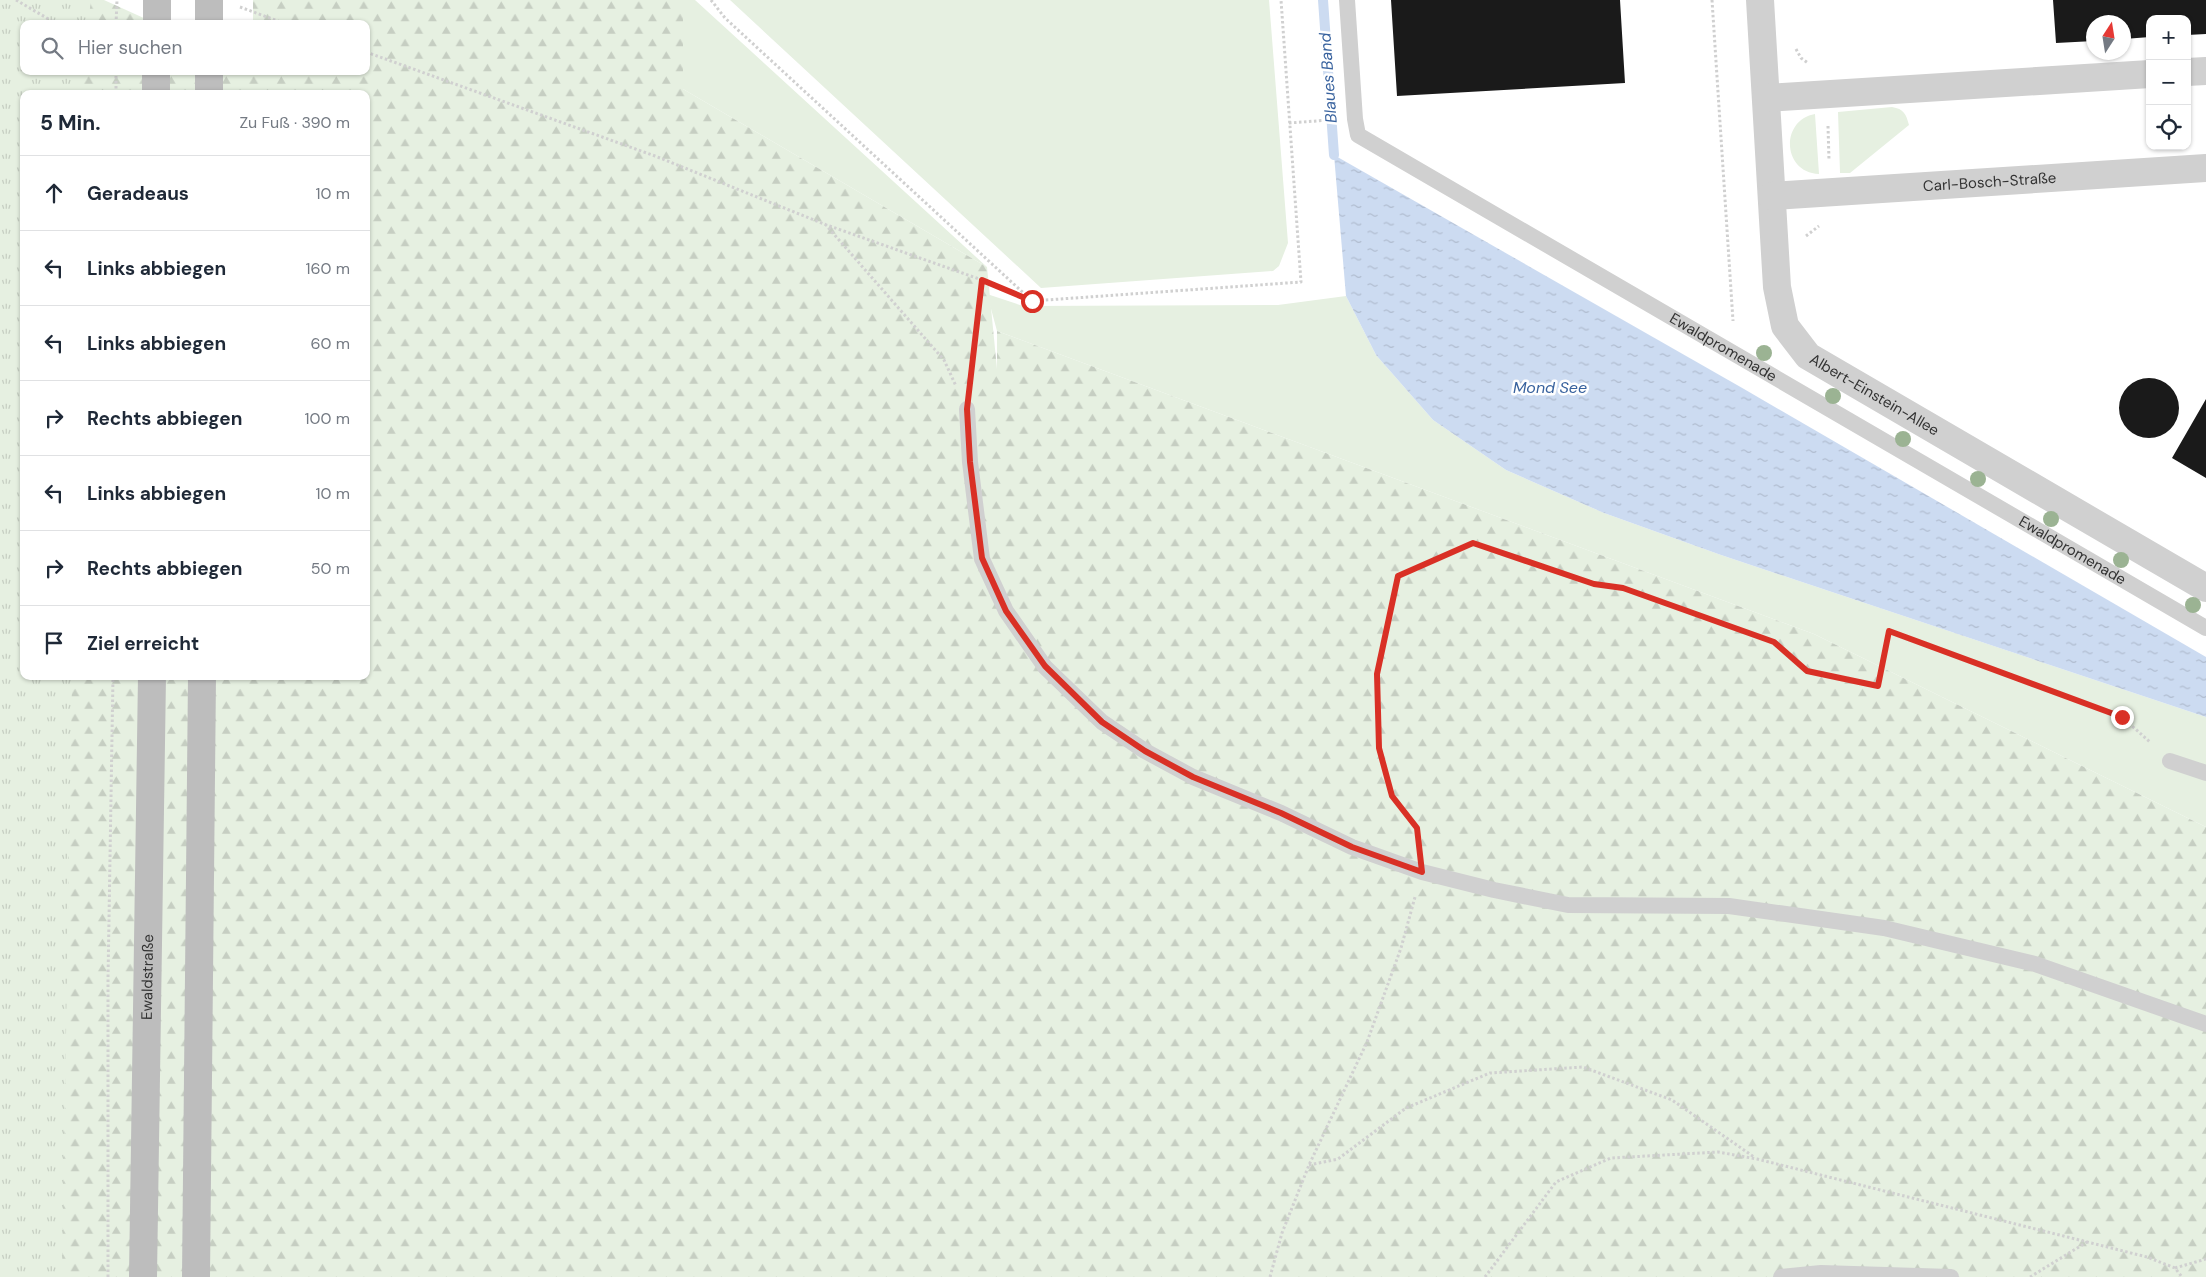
<!DOCTYPE html>
<html lang="de">
<meta charset="utf-8">
<style>
:root{--surface:#fff;--page:#f6f6f7;--text:#1f2937;--muted:#747a83;--line:#e0e1e3}
body{margin:0;font-family:"DM Sans",sans-serif;background:var(--page);color:var(--text)}
.controls{position:absolute;right:15px;top:15px;display:grid;overflow:hidden;border-radius:10px;box-shadow:0 1px 4px #0004}
.controls button{width:45px;height:45px;display:grid;place-items:center;padding:0;border:0;border-bottom:1px solid var(--line);background:var(--surface);color:var(--text);font:25px sans-serif}
.compass{position:absolute;left:2086px;top:15px;width:45px;height:45px;border-radius:50%;background:var(--surface);box-shadow:0 1px 4px #0004;rotate:12deg}
.stop{position:absolute;width:15px;height:15px;margin:-11px;border:4px solid #d93025;border-radius:50%;background:#fff}
.stop.end{background:#d93025;border-color:#fff;box-shadow:0 1px 5px #0008}
.list{margin:0;padding:0;list-style:none}
h2{display:flex;justify-content:space-between;align-items:center;height:65px;margin:0;padding:0 20px;font-size:21px}
h2 small{font-size:16px;font-weight:400;color:var(--muted)}
.list li{display:grid;grid-template-columns:32px 1fr auto;gap:15px;align-items:center;box-sizing:border-box;height:75px;padding:0 20px;border-top:1px solid var(--line)}
.list b{display:block;font-size:19px;white-space:nowrap}
.list em{font-size:16px;font-style:normal;color:var(--muted)}
.icon{flex:none;width:28px;height:28px;fill:none;stroke:currentColor;stroke-width:2;stroke-linecap:round;stroke-linejoin:round}
.map{position:relative;flex:none;width:2206px;height:1277px;overflow:hidden}
.search{position:absolute;background:var(--surface);box-shadow:0 1px 4px #0004;left:20px;top:20px;width:350px;height:55px;display:flex;align-items:center;gap:12px;box-sizing:border-box;padding:0 18px;border-radius:10px;color:var(--muted);font-size:19px}
.panel{position:absolute;background:var(--surface);box-shadow:0 1px 4px #0004;left:20px;top:90px;width:350px;height:590px;border-radius:10px}
.map>svg:first-child{display:block}
.grass{fill:#e6f0e1}
.forest{fill:url(#forest-firs);fill-rule:evenodd}
.park{fill:url(#park-tufts)}
.water{fill:url(#water-ripples)}
.lines{fill:none;stroke-linecap:round;stroke-linejoin:round}
.stream{stroke:#ccdbf1;stroke-width:10}
.building{fill:#1a1a1a}
.path{stroke:#d0d0d0;stroke-width:3;stroke-dasharray:2.5 2.5;stroke-linecap:butt}
.lane{stroke:#d0d0d0;stroke-width:16}
.street{stroke:#d0d0d0;stroke-width:28}
.secondary{stroke:#bdbdbd;stroke-width:28}
.tree{fill:#9bb393}
.route{stroke:#d93025;stroke-width:6}
.labels{text-anchor:middle;dominant-baseline:central;stroke-width:5;stroke-linejoin:round;paint-order:stroke}
.street-label{font-size:15px;fill:#333;stroke:#fff}
.water-label{font-size:16px;font-style:italic;fill:#38629e;stroke:#fff}
</style>
<div class="map">
<svg width="2206" height="1277" viewBox="0 0 2206 1277">
<defs>
<pattern id="forest-firs" width="22" height="20" patternUnits="userSpaceOnUse" patternTransform="scale(1.25)"><rect width="22" height="20" fill="#e6f0e1"/><path d="M5 1l3.5 6h-7zM16 11l3.5 6h-7z" fill="#c6cec2"/></pattern>
<pattern id="park-tufts" width="24" height="20" patternUnits="userSpaceOnUse" patternTransform="scale(1.25)"><rect width="24" height="20" fill="#e6f0e1"/><path d="M3 7l-1-3M5 7V3M7 7l1-3M15 17l-1-3M17 17v-4M19 17l1-3" fill="none" stroke="#c6cec2"/></pattern>
<pattern id="water-ripples" width="26" height="14" patternUnits="userSpaceOnUse" patternTransform="scale(1.25)"><rect width="26" height="14" fill="#ccdbf1"/><path d="M2 4q2-2 4 0t4 0M15 11q2-2 4 0t4 0" fill="none" stroke="#b0bccf"/></pattern>
</defs>
<rect width="100%" height="100%" fill="#fff"/>
<path class="grass" d="M683,0H695L987,267L683,89Z
M730,0H1269L1288,243L1279,266L1273,271L1041,288Z
M1892,107C1904,109 1906,114 1909,125L1850,173H1840L1838,112Z
M1815,114L1819,174C1782,173 1780,120 1815,114Z
M987,294L1023,306L1278,305L1346,296L1376,355L1433,420L1506,470L1604,513L1721,555L2206,717V827L1814,634L997,331Z"/>
<path class="forest" d="M0,0H104L157,24H24V71H366V24H253V0H683V89L987,267L997,369V331L1814,634L2206,827V1277H0ZM24,94H366V676H24Z"/>
<path class="park" d="M0,0H91L88,24H24V71H83V94H24V676H72L62,1277H0Z"/>
<path class="water" d="M1334,155L1744,389L2206,657V717L1721,555L1604,513L1506,470L1433,420L1376,355L1346,296Z"/>
<g class="lines">
<path class="stream" d="M1323,0L1334,155"/>
</g>
<path class="building" d="M1391,0H1620L1625,83L1397,96Z
M2053,0H2206V34L2187,35V19H2150V37L2124,39V22H2094V41L2056,43Z
M2119 408a30 30 0 1 1 60 0a30 30 0 1 1-60 0Z
M2206,399V478L2172,458Z"/>
<g class="lines">
<path class="path" d="M16,0L57,24
M711,0L725,18L1030,299
M1712,0L1733,321
M240,7L286,24
M116,24L117,0
M1796,49L1801,58L1808,63
M366,52L655,156L824,224L982,280L1032,301L1301,282L1281,0
M116,71V94
M1289,123L1329,120
M1828,126L1829,160
M825,224L944,360L956,386
M1806,236L1819,226
M970,384L982,280
M1419,844L1417,828L1392,796L1379,748L1377,674L1398,576L1473,543L1595,584L1623,588L1774,642L1807,671L1878,686L1889,631L2122,717L2151,743
M1309,1165L1338,1159L1406,1108L1490,1073L1583,1067L1672,1100L1754,1157
M2175,1268L2206,1259
M108,1277V979L113,676
M1270,1277L1282,1233L1309,1165L1367,1042L1401,948L1415,897
M1485,1277L1556,1182L1611,1158L1718,1152L1757,1159L2147,1257L2175,1268L2182,1277
M2030,1277L2087,1242"/>
<g class="lane">
<path id="s1" d="M1347,0L1355,119L1358,135L2206,628"/>
<path d="M967,409L970,462L982,559L1006,611L1045,667L1102,722L1145,751L1193,777L1281,813L1352,847L1422,872L1494,890L1568,905L1729,906L1884,928L2035,964L2206,1024"/>
<path d="M2170,761L2206,773"/>
<path d="M1781,1277L1821,1273L1951,1277"/>
</g>
<g class="street">
<path id="s2" d="M1760,0L1777,287L1785,326L1808,356L2206,588"/>
<path d="M2187,72L2206,71"/>
<path d="M1766,98L2150,74"/>
<path id="s3" d="M1772,196L2206,168"/>
</g>
<g class="secondary">
<path d="M157,24V0"/>
<path d="M209,24V0"/>
<path d="M156,94V71"/>
<path d="M209,94V71"/>
<path id="s4" d="M143,1277L152,676"/>
<path d="M196,1277L202,676"/>
</g>
</g>
<g class="tree">
<circle cx="1764" cy="353" r="8"/>
<circle cx="1833" cy="396" r="8"/>
<circle cx="1903" cy="439" r="8"/>
<circle cx="1978" cy="479" r="8"/>
<circle cx="2051" cy="519" r="8"/>
<circle cx="2121" cy="560" r="8"/>
<circle cx="2193" cy="605" r="8"/>
</g>
<g class="lines">
<path class="route" d="M1032,301L982,280L967,409L970,462L982,558L1006,611L1045,666L1102,722L1145,751L1193,777L1281,813L1352,847L1422,872L1417,828L1392,796L1379,748L1377,674L1398,576L1473,543L1594,584L1623,588L1774,642L1807,671L1878,686L1889,631L2122,717"/>
</g>
<g class="labels">
<g class="street-label">
<text stroke="none"><textPath href="#s3" startOffset="218">Carl-Bosch-Straße</textPath></text>
<text stroke="none"><textPath href="#s1" startOffset="558">Ewaldpromenade</textPath></text>
<text stroke="none"><textPath href="#s2" startOffset="442">Albert-Einstein-Allee</textPath></text>
<text stroke="none"><textPath href="#s1" startOffset="962">Ewaldpromenade</textPath></text>
<text stroke="none"><textPath href="#s4" startOffset="300">Ewaldstraße</textPath></text>
</g>
<g class="water-label">
<text transform="translate(1328 78) rotate(-94)">Blaues Band</text>
<text x="1550" y="387">Mond See</text>
</g>
</g>
</svg>
<div class="controls">
<button>+</button>
<button>−</button>
<button><svg class="icon" aria-label="locate" viewBox="0 0 24 24"><circle cx="12" cy="12" r="6"/><path d="M12 2v4M12 18v4M2 12h4M18 12h4"/></svg></button>
</div>
<svg class="compass" viewBox="-18 -18 36 36"><path d="M0-13l5 13h-10z" fill="#e53935"/><path d="M0 13l5-13h-10z" fill="#747a83"/></svg>
<div class="stop" style="left:1032px;top:301px"></div>
<div class="stop end" style="left:2122px;top:717px"></div>
<div class="search"><svg class="icon" aria-label="search" viewBox="0 0 24 24"><circle cx="10" cy="10" r="6"/><path d="M15 15l6 6"/></svg>Hier suchen</div>
<section class="panel">
<h2>5 Min.<small>Zu Fuß · 390 m</small></h2>
<ul class="list">
<li><svg class="icon" aria-label="ahead" viewBox="0 0 24 24"><path d="M12 20V5M6 11l6-6 6 6"/></svg><div><b>Geradeaus</b></div><em>10 m</em></li>
<li><svg class="icon" aria-label="left" viewBox="0 0 24 24"><path d="M17 20v-9H6M10 6l-5 5 5 5"/></svg><div><b>Links abbiegen</b></div><em>160 m</em></li>
<li><svg class="icon" aria-label="left" viewBox="0 0 24 24"><path d="M17 20v-9H6M10 6l-5 5 5 5"/></svg><div><b>Links abbiegen</b></div><em>60 m</em></li>
<li><svg class="icon" aria-label="right" viewBox="0 0 24 24"><path d="M7 20v-9h11M14 6l5 5-5 5"/></svg><div><b>Rechts abbiegen</b></div><em>100 m</em></li>
<li><svg class="icon" aria-label="left" viewBox="0 0 24 24"><path d="M17 20v-9H6M10 6l-5 5 5 5"/></svg><div><b>Links abbiegen</b></div><em>10 m</em></li>
<li><svg class="icon" aria-label="right" viewBox="0 0 24 24"><path d="M7 20v-9h11M14 6l5 5-5 5"/></svg><div><b>Rechts abbiegen</b></div><em>50 m</em></li>
<li><svg class="icon" aria-label="arrive" viewBox="0 0 24 24"><path d="M6 21V4h12l-3 4 3 4H6"/></svg><div><b>Ziel erreicht</b></div></li>
</ul>
</section>
</div>
